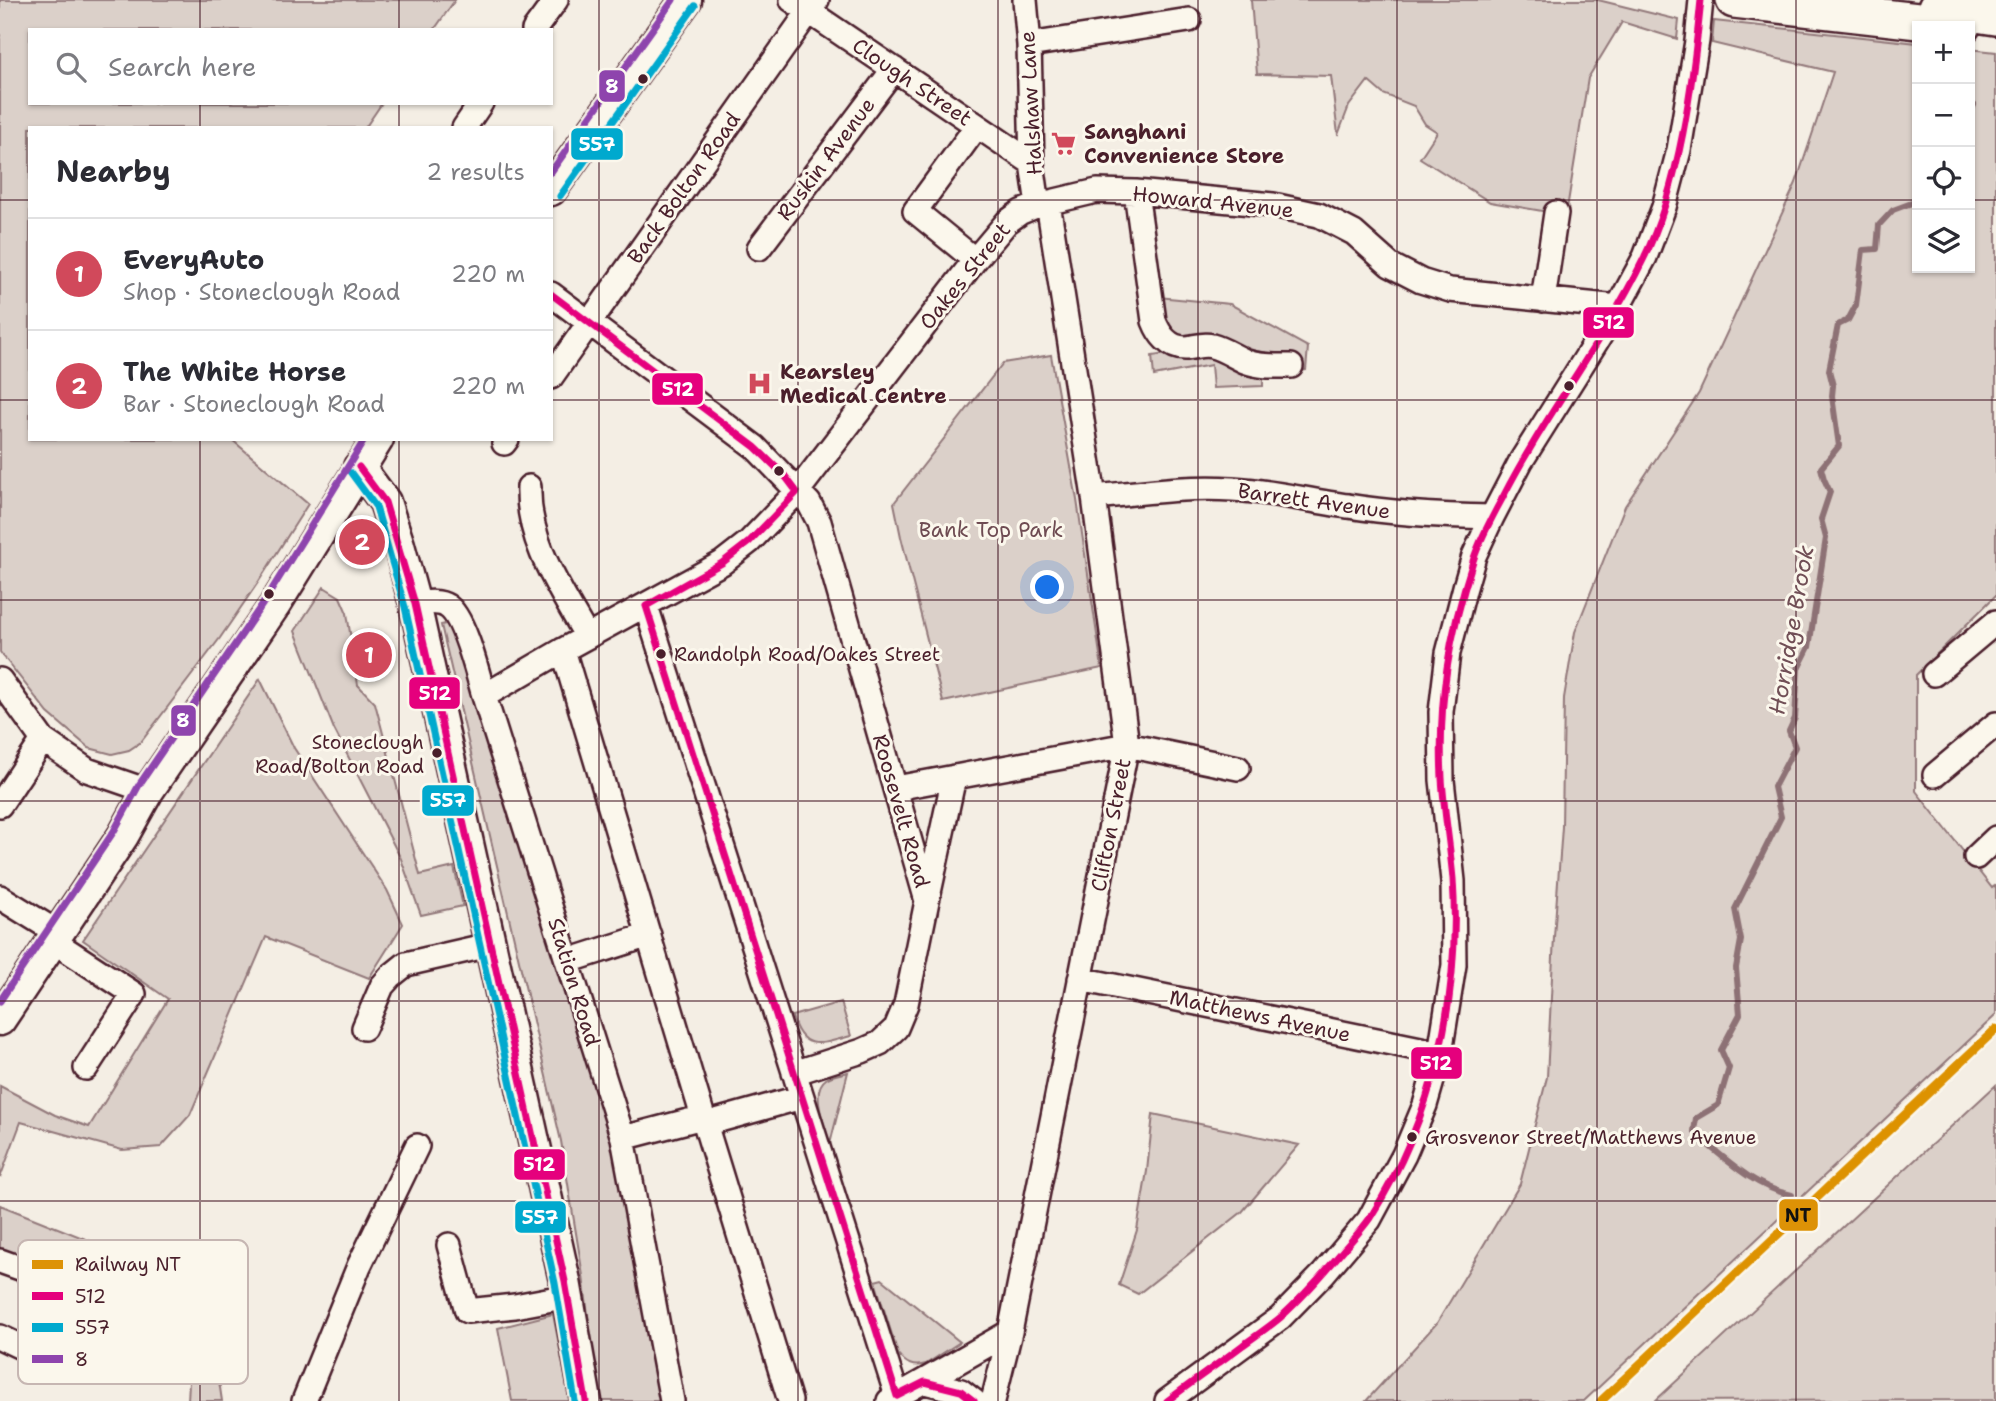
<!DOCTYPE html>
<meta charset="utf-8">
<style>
:root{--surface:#fff;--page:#f7f7f7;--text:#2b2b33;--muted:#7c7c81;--line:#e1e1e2;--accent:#d1495b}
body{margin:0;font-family:"Shantell Sans",sans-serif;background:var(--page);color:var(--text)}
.controls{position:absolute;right:21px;top:21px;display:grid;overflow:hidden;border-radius:0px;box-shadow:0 2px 5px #0004}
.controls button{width:63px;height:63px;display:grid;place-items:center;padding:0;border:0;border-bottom:2px solid var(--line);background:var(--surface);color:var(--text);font:35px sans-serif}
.you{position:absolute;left:1048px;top:588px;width:24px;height:24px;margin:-18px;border:5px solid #fff;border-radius:50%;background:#1a73e8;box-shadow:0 0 0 10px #1a73e833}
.badge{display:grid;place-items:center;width:46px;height:46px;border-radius:50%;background:var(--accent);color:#fff;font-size:23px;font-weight:700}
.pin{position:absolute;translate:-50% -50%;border:4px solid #fff;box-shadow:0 2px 7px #0006}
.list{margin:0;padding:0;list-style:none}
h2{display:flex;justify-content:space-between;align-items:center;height:91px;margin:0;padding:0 28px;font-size:30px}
h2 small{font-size:23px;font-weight:400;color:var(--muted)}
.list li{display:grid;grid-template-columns:46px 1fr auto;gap:21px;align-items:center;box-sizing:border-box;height:112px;padding:0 28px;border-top:2px solid var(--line)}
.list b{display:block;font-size:26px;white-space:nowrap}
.list p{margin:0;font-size:23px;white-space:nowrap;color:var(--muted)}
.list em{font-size:23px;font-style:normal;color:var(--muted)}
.icon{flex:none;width:38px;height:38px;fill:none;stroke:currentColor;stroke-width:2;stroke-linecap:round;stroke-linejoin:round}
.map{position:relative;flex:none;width:1996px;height:1401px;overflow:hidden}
.search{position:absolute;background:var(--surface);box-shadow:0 2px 5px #0004;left:28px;top:28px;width:525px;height:77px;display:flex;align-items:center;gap:18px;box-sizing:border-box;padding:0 24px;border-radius:0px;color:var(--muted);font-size:26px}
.panel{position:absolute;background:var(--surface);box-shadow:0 2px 5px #0004;left:28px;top:126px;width:525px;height:315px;border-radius:0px}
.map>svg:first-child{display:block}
.green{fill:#dbd0c9;stroke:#92787a;stroke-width:2}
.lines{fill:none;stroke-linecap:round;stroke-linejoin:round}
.stream{stroke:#8d7174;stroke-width:6}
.minor-casing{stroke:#4a1f2b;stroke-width:28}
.major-casing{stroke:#4a1f2b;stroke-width:35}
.highway-casing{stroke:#4a1f2b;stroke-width:40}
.minor{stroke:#fbf7ec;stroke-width:23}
.major{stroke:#fbf7ec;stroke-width:30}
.highway{stroke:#fbf7ec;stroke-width:35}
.bus-1-casing{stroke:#fbf7ec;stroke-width:12}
.bus-2-casing{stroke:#fbf7ec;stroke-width:12}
.bus-3-casing{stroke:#fbf7ec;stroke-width:12}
.bus-1{stroke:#e5007d;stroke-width:7}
.bus-2{stroke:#00a9ce;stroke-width:7}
.bus-3{stroke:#8e44ad;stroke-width:7}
.rail-1-casing{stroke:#fbf7ec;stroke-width:14}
.rail-1{stroke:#dd9206;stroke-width:9}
.grid{fill:none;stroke:#4a1f2b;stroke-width:2;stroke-opacity:0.55}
.bus-dot{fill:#4a1f2b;stroke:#fbf7ec;stroke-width:2.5}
.labels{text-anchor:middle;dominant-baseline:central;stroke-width:6;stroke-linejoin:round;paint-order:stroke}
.bus-label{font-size:19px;fill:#4a1f2b;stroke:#fbf7ec;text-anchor:start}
.street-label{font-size:21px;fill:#4a1f2b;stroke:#fbf7ec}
.poi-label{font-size:21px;font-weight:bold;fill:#4a1f2b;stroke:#fbf7ec;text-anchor:start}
.park-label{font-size:21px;fill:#6e4b52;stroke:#fbf7ec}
.water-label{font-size:23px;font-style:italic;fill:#714f56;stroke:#fbf7ec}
.key{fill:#fbf7ec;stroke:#c6b6b2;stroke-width:2}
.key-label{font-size:19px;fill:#4a1f2b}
.line-badge{stroke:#fbf7ec;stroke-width:2.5}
.badge-label{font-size:19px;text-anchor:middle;font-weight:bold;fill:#fff}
.pale-badge-label{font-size:19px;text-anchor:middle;font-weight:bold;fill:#111}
</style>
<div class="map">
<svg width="1996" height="1401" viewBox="0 0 1996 1401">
<rect width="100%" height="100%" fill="#f4eee4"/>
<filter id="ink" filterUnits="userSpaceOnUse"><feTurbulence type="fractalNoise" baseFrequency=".0143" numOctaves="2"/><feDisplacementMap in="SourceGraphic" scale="14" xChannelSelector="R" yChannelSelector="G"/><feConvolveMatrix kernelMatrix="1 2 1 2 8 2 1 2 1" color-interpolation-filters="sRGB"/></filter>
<g filter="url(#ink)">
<path class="green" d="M0,0H455L434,30H30V103H382L365,128H30V439H231L308,504L259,581L220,638L141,742L129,750L112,754L89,748L48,713L0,652Z
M1251,0H1598L1679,20L1677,39L1622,22L1588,78L1566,215L1490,202L1420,158L1437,132L1425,124L1414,106L1383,94L1368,81L1349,106L1338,135L1331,76L1257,74Z
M1714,21L1917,43V268H1970V49L1996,52V595L1916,675V791L1992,888L1996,885V1015L1584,1401H1366L1437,1323L1520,1184L1547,1077L1554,937L1562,827L1564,698L1575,632L1625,506L1699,393L1796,183L1833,72L1712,43Z
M1158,297L1230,304L1308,347L1306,370L1263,376V386L1213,388L1211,365L1154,376L1152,356L1166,354Z
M1051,355L1077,500L1102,668L943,702L901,537L894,503L1003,363Z
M324,587L340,597L347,613L358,685L375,703L420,875L454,867L463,906L421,915L401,859L334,729L295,631Z
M450,623L505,785L614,1139L663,1401H599L583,1276L561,1141L441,625Z
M260,679L294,748L387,890L403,924L369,978L266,937L190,1115L161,1147L122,1150L21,1122L0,1178V1086L55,1115L89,1127L168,999L83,940Z
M841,1002L851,1036C821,1044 802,1053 792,1016Z
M848,1072L830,1144C826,1129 809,1090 826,1079C832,1075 841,1074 848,1072Z
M1996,1085V1400L1655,1401Z
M1153,1114L1299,1145L1242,1212L1138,1294L1119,1285L1137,1230L1147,1171Z
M0,1205L161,1269L209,1314L222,1401H188L190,1363L120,1295L0,1251Z
M882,1279L960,1342L926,1364C913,1368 906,1364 898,1354L875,1281Z
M553,1314L570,1401H512L498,1328Z"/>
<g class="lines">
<path class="stream" d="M1970,112L1974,105
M1792,1195C1756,1188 1728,1161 1701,1139L1694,1131L1696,1118L1718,1105L1729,1068L1721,1050L1740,1014L1736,968L1741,940L1735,909L1781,817L1774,787L1795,747L1789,731L1795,718L1798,669L1809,647L1826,538L1821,519L1830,492L1824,479L1821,468L1839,446L1832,396L1833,386L1829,370L1838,325L1848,320L1856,305L1863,250L1877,249L1879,225L1893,210L1917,201"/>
<defs>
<path id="minor" d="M792,0L1032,163
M1025,0L1029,45L1032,163L1038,205
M534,30L556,0
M1029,45L1189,20
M464,128L481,103
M1136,192L1154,321C1159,334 1169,348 1185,348C1194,348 1202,343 1212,346C1224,349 1235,357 1247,362C1261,367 1276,366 1291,366
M759,248L894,69
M975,260L915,211L977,126
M551,294L755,447L809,503L819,522L927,901L906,1004L896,1028L880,1043L862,1051L794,1073
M1543,300L1556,213
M551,377L817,0
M504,443L507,439
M529,487C527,543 561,590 587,637
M1094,497C1139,493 1186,486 1232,489C1272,491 1309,501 1348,506C1396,514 1443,516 1492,517
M415,604C425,603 438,600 447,606C464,616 478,675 484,696L623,1138L672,1401
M646,606L897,1396
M563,650L703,1117L623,1138
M1934,674L1996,622
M0,680L43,740L87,770L148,791
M484,696L563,650L722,563L749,542L797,492L975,260L1007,222L1021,212L1038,205L1097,191L1136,192L1273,205L1319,215L1354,233L1390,265L1421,281L1450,290L1618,307
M1935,775L1996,724
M896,788L1127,745L1238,768
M0,805L43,740
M1976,857L1996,838
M0,897L58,933
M928,897L954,777
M53,941L134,994L86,1068
M568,961L649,935
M1080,979L1440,1053
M364,1028L382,986L391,976L406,964L489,945
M703,1117L790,1401
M705,1124L802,1097
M449,1245L467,1311L515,1306L568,1296
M0,1261L110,1300
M0,1337L59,1365
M925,1382L961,1391L974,1401
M304,1401L359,1266L417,1146
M889,1401L1010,1332
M993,1401L1010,1332L1127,745L1094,497L1048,203
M1167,1401L1280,1318L1323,1274L1369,1220L1404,1155L1425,1105L1440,1053L1454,965L1453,881L1442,780L1441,712L1448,653L1465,587L1474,556L1492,517L1521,461L1618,307L1645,257L1664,207L1679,150L1697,41L1701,0"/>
<path id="major" d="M551,190L686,0
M359,467L385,502L399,545L415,604L565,1281L586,1401
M0,1020L123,836L148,791L275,605L378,439"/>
<path id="highway" d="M1734,0L1962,26
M1936,8L1996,17"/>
</defs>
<use href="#minor" class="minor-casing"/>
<use href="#major" class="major-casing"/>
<use href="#highway" class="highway-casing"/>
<use href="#minor" class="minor"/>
<use href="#major" class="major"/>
<use href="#highway" class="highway"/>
<defs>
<path id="bus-1" d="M551,294L755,447L785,476L797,492
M359,467L385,502L415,604L565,1281L586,1401
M646,606L897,1396
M646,606L722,563L749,542L797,492
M897,1396L925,1382L961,1391L974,1401
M1167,1401C1192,1382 1218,1364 1243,1345C1256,1336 1269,1327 1281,1317C1304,1296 1325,1272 1345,1248C1354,1238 1363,1228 1370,1218C1434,1117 1461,997 1453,879C1450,845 1444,812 1442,778C1438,700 1449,635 1473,561C1480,539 1492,517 1503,497C1545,415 1603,342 1643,260C1680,187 1693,81 1701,0"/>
<path id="bus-2" d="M560,196L695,6
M351,473L376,507L405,607L555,1283L575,1401"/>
<path id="bus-3" d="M551,172L673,0
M0,1001L114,831L139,785L266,599L365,439"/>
</defs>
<use href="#bus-1" class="bus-1-casing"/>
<use href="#bus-2" class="bus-2-casing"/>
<use href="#bus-3" class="bus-3-casing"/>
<use href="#bus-1" class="bus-1"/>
<use href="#bus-2" class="bus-2"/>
<use href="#bus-3" class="bus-3"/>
<defs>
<path id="rail-1" d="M1601,1401L1996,1029"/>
</defs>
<use href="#rail-1" class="rail-1-casing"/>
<use href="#rail-1" class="rail-1"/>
</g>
</g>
<path class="grid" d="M200,0V30M399,0V30M599,0V1401M798,0V1401M998,0V1401M1198,0V1401M1397,0V1401M1597,0V1401M1796,0V1401M200,103V128M399,103V128M0,200H30M551,200H1917M1970,200H1996M0,400H30M551,400H1996M200,439V1401M399,439V1401M0,600H1996M0,801H1996M0,1001H1996M0,1201H1996"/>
<defs>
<symbol id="supermarket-bare" viewBox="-9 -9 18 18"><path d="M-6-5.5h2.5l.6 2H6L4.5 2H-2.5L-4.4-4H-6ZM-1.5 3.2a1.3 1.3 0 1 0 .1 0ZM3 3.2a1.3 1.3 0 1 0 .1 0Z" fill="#d1495b" stroke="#fbf7ec" stroke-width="2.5" paint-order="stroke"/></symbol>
<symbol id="hospital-bare" viewBox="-9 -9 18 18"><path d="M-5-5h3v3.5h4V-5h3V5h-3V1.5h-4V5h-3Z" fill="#d1495b" stroke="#fbf7ec" stroke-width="2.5" paint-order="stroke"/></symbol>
</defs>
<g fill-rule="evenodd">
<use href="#supermarket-bare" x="1046" y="126" width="35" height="35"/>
<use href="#hospital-bare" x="742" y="366" width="35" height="35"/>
</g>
<g class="bus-dot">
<circle cx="643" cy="79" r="6"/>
<circle cx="1569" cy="386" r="6"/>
<circle cx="779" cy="471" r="6"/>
<circle cx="269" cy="594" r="6"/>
<circle cx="661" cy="654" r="6"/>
<circle cx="437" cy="753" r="6"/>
<circle cx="1412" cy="1137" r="6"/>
</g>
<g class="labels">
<g class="bus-label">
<text x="674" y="654">Randolph Road/Oakes Street</text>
<text x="424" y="742" text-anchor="end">Stoneclough<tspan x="424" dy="24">Road/Bolton Road</tspan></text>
<text x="1425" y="1137">Grosvenor Street/Matthews Avenue</text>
</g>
<g class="street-label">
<text transform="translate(912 82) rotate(34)">Clough Street</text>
<text transform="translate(1031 103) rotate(-93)">Halshaw Lane</text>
<text transform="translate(826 159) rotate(-53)">Ruskin Avenue</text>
<text transform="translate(684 188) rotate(-55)">Back Bolton Road</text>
<text transform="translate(1213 202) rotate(6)">Howard Avenue</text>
<text transform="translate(965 276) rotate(-51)">Oakes Street</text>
<text transform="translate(1314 501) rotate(8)">Barrett Avenue</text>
<text transform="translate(901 811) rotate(74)">Roosevelt Road</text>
<text transform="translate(1111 825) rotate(-79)">Clifton Street</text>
<text transform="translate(574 982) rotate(73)">Station Road</text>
<text transform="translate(1260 1016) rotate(12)">Matthews Avenue</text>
</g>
<g class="poi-label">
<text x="1084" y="132">Sanghani<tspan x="1084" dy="24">Convenience Store</tspan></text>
<text x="780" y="372">Kearsley<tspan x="780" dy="24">Medical Centre</tspan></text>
</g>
<g class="park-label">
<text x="991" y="530">Bank Top Park</text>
</g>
<g class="water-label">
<text transform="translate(1791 630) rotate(-80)">Horridge Brook</text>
</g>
</g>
<rect x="18" y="1240" width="230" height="144" rx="10" class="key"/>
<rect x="32" y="1260" width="31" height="9" fill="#dd9206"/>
<rect x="32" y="1292" width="31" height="8" fill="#e5007d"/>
<rect x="32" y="1323" width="31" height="9" fill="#00a9ce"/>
<rect x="32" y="1355" width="31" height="8" fill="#8e44ad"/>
<g class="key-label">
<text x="75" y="1271">Railway NT</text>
<text x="75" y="1303">512</text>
<text x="75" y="1334">557</text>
<text x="75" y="1366">8</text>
</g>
<g class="line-badge">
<rect x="598" y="69" width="28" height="34" rx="7" fill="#8e44ad"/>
<rect x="570" y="127" width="54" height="34" rx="7" fill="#00a9ce"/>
<rect x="1582" y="306" width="53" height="33" rx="7" fill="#e5007d"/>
<rect x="651" y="372" width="53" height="34" rx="7" fill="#e5007d"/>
<rect x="408" y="676" width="53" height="34" rx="7" fill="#e5007d"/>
<rect x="170" y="704" width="27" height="33" rx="7" fill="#8e44ad"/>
<rect x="421" y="784" width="54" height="33" rx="7" fill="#00a9ce"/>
<rect x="1410" y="1046" width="53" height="34" rx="7" fill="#e5007d"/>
<rect x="513" y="1148" width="53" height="33" rx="7" fill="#e5007d"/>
<rect x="1778" y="1198" width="41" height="34" rx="7" fill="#dd9206"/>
<rect x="514" y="1200" width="53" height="34" rx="7" fill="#00a9ce"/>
</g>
<g class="badge-label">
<text x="612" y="93">8</text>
<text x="597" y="151">557</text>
<text x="1609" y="329">512</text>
<text x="678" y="396">512</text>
<text x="435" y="700">512</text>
<text x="183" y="727">8</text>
<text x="448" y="807">557</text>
<text x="1436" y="1070">512</text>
<text x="539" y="1171">512</text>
<text x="540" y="1224">557</text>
</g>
<g class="pale-badge-label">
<text x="1798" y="1222">NT</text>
</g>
</svg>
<div class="controls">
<button>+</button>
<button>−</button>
<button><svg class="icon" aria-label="locate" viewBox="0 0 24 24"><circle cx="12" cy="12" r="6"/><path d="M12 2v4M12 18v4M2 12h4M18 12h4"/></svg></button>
<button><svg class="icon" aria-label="layers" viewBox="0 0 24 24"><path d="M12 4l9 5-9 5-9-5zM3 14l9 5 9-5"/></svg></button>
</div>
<div class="you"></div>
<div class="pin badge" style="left:369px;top:655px">1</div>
<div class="pin badge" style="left:362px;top:542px">2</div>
<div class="search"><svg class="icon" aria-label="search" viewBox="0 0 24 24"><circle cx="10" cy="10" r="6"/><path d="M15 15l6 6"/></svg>Search here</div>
<section class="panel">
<h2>Nearby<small>2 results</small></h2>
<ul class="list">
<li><span class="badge">1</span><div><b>EveryAuto</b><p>Shop · Stoneclough Road</p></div><em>220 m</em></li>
<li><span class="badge">2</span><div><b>The White Horse</b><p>Bar · Stoneclough Road</p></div><em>220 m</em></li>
</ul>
</section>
</div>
